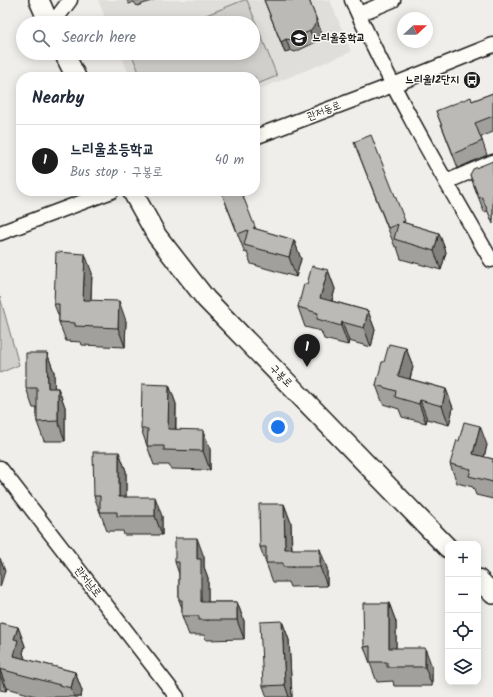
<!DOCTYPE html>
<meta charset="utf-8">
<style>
:root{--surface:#fff;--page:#f6f6f7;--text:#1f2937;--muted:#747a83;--line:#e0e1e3;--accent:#1c1c1c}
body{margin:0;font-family:Kalam,"Poor Story",sans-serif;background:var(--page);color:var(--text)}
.controls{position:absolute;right:12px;bottom:12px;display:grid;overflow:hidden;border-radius:8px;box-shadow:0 2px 10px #0003}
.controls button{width:36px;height:36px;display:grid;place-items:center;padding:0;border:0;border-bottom:1px solid var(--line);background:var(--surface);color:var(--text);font:20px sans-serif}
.compass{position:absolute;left:397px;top:12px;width:36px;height:36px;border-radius:50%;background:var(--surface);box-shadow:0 2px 10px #0003;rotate:68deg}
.you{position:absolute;left:278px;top:427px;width:14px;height:14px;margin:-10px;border:3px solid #fff;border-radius:50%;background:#1a73e8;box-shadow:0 0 0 6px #1a73e833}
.badge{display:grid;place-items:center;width:26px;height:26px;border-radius:50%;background:var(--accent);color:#fff;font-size:13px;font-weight:700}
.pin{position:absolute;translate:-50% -33px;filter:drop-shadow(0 1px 2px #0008)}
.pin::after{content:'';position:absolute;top:21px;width:14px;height:12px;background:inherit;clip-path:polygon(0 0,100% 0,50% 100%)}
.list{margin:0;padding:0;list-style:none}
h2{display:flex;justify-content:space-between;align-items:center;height:52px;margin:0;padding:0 16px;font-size:17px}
h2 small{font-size:13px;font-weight:400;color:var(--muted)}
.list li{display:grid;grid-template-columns:26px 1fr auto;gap:12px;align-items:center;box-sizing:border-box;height:72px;padding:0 16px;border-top:1px solid var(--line)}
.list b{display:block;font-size:15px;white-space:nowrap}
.list p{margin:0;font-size:13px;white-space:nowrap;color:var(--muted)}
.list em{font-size:13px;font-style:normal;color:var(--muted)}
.icon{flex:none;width:22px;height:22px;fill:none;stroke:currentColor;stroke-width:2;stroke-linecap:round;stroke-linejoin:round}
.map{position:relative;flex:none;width:493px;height:697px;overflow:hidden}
.search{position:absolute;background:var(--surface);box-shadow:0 2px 10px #0003;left:16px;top:16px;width:244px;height:44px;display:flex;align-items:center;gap:10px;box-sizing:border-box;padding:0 14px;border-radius:22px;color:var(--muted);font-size:15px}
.panel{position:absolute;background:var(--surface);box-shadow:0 2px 10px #0003;left:16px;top:72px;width:244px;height:124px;border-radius:16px}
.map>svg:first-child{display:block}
.built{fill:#e0deda}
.green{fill:#d0cfcc;stroke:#767674}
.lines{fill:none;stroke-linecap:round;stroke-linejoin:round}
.minor-casing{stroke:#1c1c1c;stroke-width:17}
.secondary-casing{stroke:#1c1c1c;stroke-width:22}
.minor{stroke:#fdfcf7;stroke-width:14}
.secondary{stroke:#fdfcf7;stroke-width:19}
.wall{fill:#a1a09d;stroke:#1c1c1c}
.shaded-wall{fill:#83827f;stroke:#1c1c1c}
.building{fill:#bbbab6;stroke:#1c1c1c}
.labels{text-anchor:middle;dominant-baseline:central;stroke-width:3;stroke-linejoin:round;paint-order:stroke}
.poi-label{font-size:11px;font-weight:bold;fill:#1c1c1c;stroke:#fdfcf7;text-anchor:start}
.street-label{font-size:11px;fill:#1c1c1c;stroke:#fdfcf7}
</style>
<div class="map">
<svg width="493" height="697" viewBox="0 0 493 697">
<rect width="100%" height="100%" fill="#f0eeea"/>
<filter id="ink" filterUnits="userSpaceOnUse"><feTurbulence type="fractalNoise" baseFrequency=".025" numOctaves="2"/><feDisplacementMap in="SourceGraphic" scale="8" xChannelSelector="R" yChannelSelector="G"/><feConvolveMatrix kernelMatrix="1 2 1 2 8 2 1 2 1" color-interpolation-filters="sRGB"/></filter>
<g filter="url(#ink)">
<path class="built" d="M98,0H330L351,52L255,91V77H130L120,53H253V23H107Z"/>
<path class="green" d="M244,0H247L277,76L255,85V77H141L131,53H253V23H186Z
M0,297L19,365L0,373Z"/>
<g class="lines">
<defs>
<path id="minor" d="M352,0C392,90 442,175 491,260L493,259
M359,14L393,0
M53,23L70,0
M255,137L393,85L493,45
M446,182L493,162
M0,233L112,191
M0,468L177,697"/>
<path id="secondary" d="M39,0L49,23
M64,53L76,77
M132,191L157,236L206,299L448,548
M478,579L493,594"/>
</defs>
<use href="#minor" class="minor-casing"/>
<use href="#secondary" class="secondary-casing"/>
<use href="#minor" class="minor"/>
<use href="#secondary" class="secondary"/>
</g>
<path class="wall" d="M127,0H154L137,6L134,2L129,4Z
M264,0H309L320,29L321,35L314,43L295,52L290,50L285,53Z
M493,93V132L481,137L487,155L458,168L436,111L472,101Z
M354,142L405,223L439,233L446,252L441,270L401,259L397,247H395Z
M493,161V224L488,211L484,212L470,175Z
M221,191L255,227L256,229L294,240L301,259L296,277L251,264L247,252L245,253Z
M328,270L335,289L332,301L368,311L375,330L371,347L349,341L348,345L324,339L321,331L305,327L298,307L307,284Z
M92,273L91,300L126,321L125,347L82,345L81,342L66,341L59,322V317L54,304Z
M406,348L413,367L410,379L446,389L453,408L449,425L427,419L426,423L402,417L399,409L383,404L376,385L384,362Z
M47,353L54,372V388H58L65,407V441H44L37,422V408H33L26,388Z
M169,385L176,404V429L210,449V470L171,469L169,465H154L141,429Z
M487,445L484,457L493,459V499L476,495L473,487L457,483L450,464Z
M119,452L126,471V497L162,516V535H124L123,531H107L94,496Z
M284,504L291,523L292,549L327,568V586L290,587L288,582H273L260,547Z
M204,557V567L208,578V602H237L244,621V639L206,640L204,635H189L182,616V608L179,600V574L175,562Z
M389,603L396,622V648L432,667V686H394L393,681L377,682L364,647Z
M282,621L289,640L292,697H267L263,686Z
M0,625L18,627L25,646L23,653L25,659L75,672L82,691L81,697H39L7,688L6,691L0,690Z"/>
<path class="shaded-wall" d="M316,18L320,29L321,35L314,43L310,31Z
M286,39L290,50L285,53L281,42Z
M439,233L446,252L441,270L434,251Z
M294,240L301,259L296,277L289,257Z
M85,254L92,273L90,319L83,300Z
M328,270L335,289L327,317L320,298Z
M119,301L126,321L125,347L118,328Z
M368,311L375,330L371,347L364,328Z
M342,322L349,341L348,345L341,326Z
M406,348L413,367L405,395L398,376Z
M47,353L54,372L55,408L48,388Z
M169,385L176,404L175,448L168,429Z
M58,388L65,407V441L58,421Z
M446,389L453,408L449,425L442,406Z
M420,400L427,419L426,423L419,404Z
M480,426L487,445L480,473L473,454Z
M203,430L210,449V470L203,451Z
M119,452L126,471V516L119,497Z
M155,497L162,516V535L155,516Z
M284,504L291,523L292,568L285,549Z
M197,538L204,557V567L208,578V621L201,602L197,559Z
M320,549L327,568V586L320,567Z
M0,558L5,571L0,587Z
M237,602L244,621V639L237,620Z
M389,603L396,622V667L389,648Z
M282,621L289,640L292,697H289L285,685Z
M18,627L25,646L23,653L25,659L14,656V639Z
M425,648L432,667V686L425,667Z
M0,670L7,688L6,691L0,675Z
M75,672L82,691L81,697H74L71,688Z"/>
<path class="building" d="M264,0H309L316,18V23L310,31L291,40L286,39L281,42Z
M493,93V116L475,123L482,141L453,154L436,111L471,97L472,101Z
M371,135L405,221L402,222L439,233L434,251L394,239L398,224L388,228L354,142Z
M493,161V220L491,219L482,197L479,198L470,175L473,169Z
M221,191H241L255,227L253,228L294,240L289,257L244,245L248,230L238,234Z
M56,252L85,254L83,300L119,301L118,328L75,326V323L59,322V304H54Z
M312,266L328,270L320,298L368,311L364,328L342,322L341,326L317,319L318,313L298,307L304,284H307Z
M389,344L406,348L398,376L446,389L442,406L420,400L419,404L395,397L396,391L376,385L382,362H384Z
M26,353H47L48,388H58V421L37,422V388H26Z
M142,384L169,385L168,429L203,430V451L164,450V446H147L148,429H141Z
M464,422L480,426L473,454L493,459V482L469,476L471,469L450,464L457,440L459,441Z
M93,452H119V497H155V516H117V512H100V496H94Z
M259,504H284L285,549H320V567H283V563H266V547H260Z
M175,538H197V559H201V602H237V620H199V616H182V600H179V562H175Z
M363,603H389V648H425V667H387V662H370V646L364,647Z
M282,621L285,685L263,686L260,622Z
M1,623L18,627L14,639L18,640L14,656L75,672L71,688L0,669V625Z"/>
</g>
<defs>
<symbol id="school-disc" viewBox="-11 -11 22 22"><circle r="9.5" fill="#1c1c1c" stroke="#fdfcf7"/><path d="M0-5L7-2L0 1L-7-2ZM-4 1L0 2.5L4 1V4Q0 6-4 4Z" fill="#fff"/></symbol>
<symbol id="bus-disc" viewBox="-11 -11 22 22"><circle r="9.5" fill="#1c1c1c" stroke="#fdfcf7"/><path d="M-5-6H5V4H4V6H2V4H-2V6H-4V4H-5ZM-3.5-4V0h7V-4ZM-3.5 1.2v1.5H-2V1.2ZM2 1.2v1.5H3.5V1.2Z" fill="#fff"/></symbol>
</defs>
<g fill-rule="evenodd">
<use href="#school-disc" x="289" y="28" width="20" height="20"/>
<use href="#bus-disc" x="462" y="70" width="20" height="20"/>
</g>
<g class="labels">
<g class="poi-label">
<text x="312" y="38">느리울중학교</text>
<text x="459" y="80" text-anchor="end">느리울12단지</text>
</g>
<g class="street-label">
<text transform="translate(324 111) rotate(-21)">관저동로</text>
<text transform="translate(281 376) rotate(46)">구봉로</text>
<text transform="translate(88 582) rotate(52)">관저남로</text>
</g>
</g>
</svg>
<div class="controls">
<button>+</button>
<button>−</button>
<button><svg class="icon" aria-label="locate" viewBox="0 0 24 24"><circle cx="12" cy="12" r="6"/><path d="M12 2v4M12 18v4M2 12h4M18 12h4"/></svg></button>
<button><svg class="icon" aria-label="layers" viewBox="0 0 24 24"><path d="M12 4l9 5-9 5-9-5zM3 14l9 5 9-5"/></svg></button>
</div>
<svg class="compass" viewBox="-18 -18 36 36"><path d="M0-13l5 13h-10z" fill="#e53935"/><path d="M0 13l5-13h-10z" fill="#747a83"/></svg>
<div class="you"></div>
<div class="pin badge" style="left:307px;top:367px">1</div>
<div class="search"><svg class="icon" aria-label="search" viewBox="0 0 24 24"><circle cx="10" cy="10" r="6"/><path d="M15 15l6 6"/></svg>Search here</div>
<section class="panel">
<h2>Nearby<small></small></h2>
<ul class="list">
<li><span class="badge">1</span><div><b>느리울초등학교</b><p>Bus stop · 구봉로</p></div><em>40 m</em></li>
</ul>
</section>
</div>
